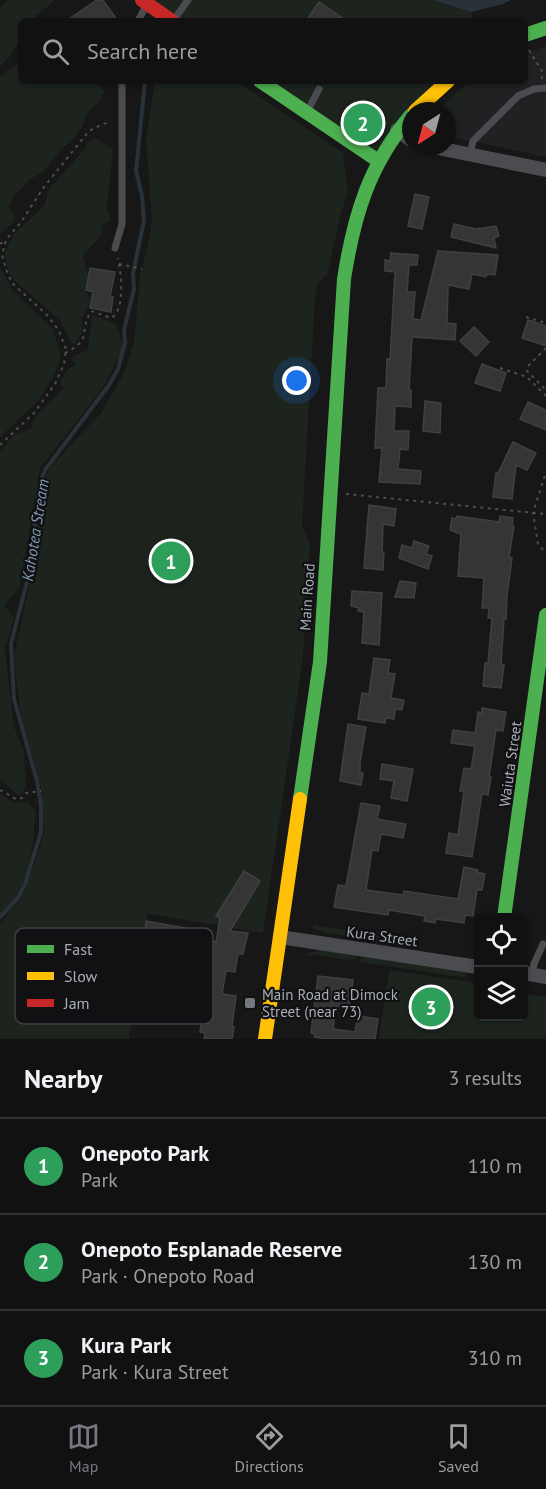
<!DOCTYPE html>
<meta charset="utf-8">
<style>
:root{--surface:#111;--page:#1e1f1f;--text:#f1f3f6;--muted:#9c9d9f;--line:#303131;--accent:#757880}
body{margin:0;font-family:"PT Sans",sans-serif;background:var(--page);color:var(--text)}
.controls{position:absolute;right:18px;bottom:18px;display:grid;overflow:hidden;border-radius:9px;box-shadow:0 2px 4px #0004}
.controls button{width:54px;height:54px;display:grid;place-items:center;padding:0;border:0;border-bottom:2px solid var(--line);background:var(--surface);color:var(--text);font:30px sans-serif}
.compass{position:absolute;left:402px;top:102px;width:54px;height:54px;border-radius:50%;background:var(--surface);box-shadow:0 2px 4px #0004;rotate:216deg}
.you{position:absolute;left:297px;top:381px;width:21px;height:21px;margin:-15px;border:4px solid #fff;border-radius:50%;background:#1a73e8;box-shadow:0 0 0 9px #1a73e833}
.badge{display:grid;place-items:center;width:39px;height:39px;border-radius:50%;background:var(--accent);color:#fff;font-size:20px;font-weight:700}
.pin{position:absolute;translate:-50% -50%;border:3px solid #fff;box-shadow:0 2px 6px #0006}
.list{margin:0;padding:0;list-style:none}
h2{display:flex;justify-content:space-between;align-items:center;height:78px;margin:0;padding:0 24px;font-size:26px}
h2 small{font-size:20px;font-weight:400;color:var(--muted)}
.list li{display:grid;grid-template-columns:39px 1fr auto;gap:18px;align-items:center;box-sizing:border-box;height:96px;padding:0 24px;border-top:2px solid var(--line)}
.list b{display:block;font-size:22px;white-space:nowrap}
.list p{margin:0;font-size:20px;white-space:nowrap;color:var(--muted)}
.list em{font-size:20px;font-style:normal;color:var(--muted)}
.icon{flex:none;width:33px;height:33px;fill:none;stroke:currentColor;stroke-width:2;stroke-linecap:round;stroke-linejoin:round}
.map{position:relative;flex:none;width:546px;height:1039px;overflow:hidden}
.search{position:absolute;background:var(--surface);box-shadow:0 2px 4px #0004;left:18px;right:18px;top:18px;height:66px;display:flex;align-items:center;gap:15px;box-sizing:border-box;padding:0 21px;border-radius:9px;color:var(--muted);font-size:22px}
.sheet{height:366px;background:var(--surface)}
nav{display:flex;justify-content:space-around;align-items:center;box-sizing:border-box;height:84px;border-top:2px solid var(--line);background:var(--surface);font-size:16px;color:var(--muted)}
nav a{display:grid;justify-items:center;gap:3px}
nav .on{color:var(--accent)}
.map>svg:first-child{display:block}
.built{fill:#212123}
.green{fill:#1d241e}
.water{fill:#2a3239}
.lines{fill:none;stroke-linecap:round;stroke-linejoin:round}
.stream{stroke:#2a3239;stroke-width:4}
.building{fill:#353536;stroke:#3f4043;stroke-width:1.5}
.path{stroke:#4d4e52;stroke-width:2;stroke-dasharray:3 4.5;stroke-linecap:butt}
.lane{stroke:#4b4c50;stroke-width:7}
.street{stroke:#4b4c50;stroke-width:14}
.fast{stroke:#4caf50;stroke-width:14}
.slow{stroke:#ffc107;stroke-width:14}
.jam{stroke:#c62828;stroke-width:14}
.poi-dot{fill:#757880;stroke:#111113;stroke-width:2}
.labels{text-anchor:middle;dominant-baseline:central;stroke-width:4.5;stroke-linejoin:round;paint-order:stroke}
.street-label{font-size:15px;fill:#a8adb8;stroke:#111113}
.poi-label{font-size:15px;fill:#a8adb8;stroke:#111113;text-anchor:start}
.water-label{font-size:16px;font-style:italic;fill:#7f9bb3;stroke:#111113}
.key{fill:#111113;stroke:#3e4045;stroke-width:1.5}
.key-label{font-size:16px;fill:#a8adb8}
</style>
<div class="map">
<svg width="546" height="1039" viewBox="0 0 546 1039">
<rect width="100%" height="100%" fill="#171717"/>
<path class="built" d="M546,46V157L447,136V119L469,86L478,81H525V54Z"/>
<path class="green" d="M9,0H55L30,21H21C21,42 16,52 0,66V8Z
M142,0H433L471,12L475,21H172Z
M21,58V81H95L104,91L100,100L87,114L82,127L75,137L58,153L44,171L29,180L13,197L9,208L15,216L12,224L0,234V77L15,65Z
M155,81H236L343,153L348,192L341,213L327,275L319,282L315,298L302,525L310,545L303,657L263,933L148,914L129,1039H0V923L22,897L41,844L44,831L41,787L21,716L14,657L31,577L35,525L42,485L50,468L64,452L102,412L125,371L134,342L140,276L149,241L152,218L146,140Z
M260,81H448L377,160Z
M470,81H478L469,86L447,119V111H436Z
M96,138L113,150L107,207L111,220L103,224L101,235L83,256L88,274L85,291L90,297L89,307L82,317V333L74,345L70,342L60,320L15,281L8,271L5,252L14,234L44,206L49,189L84,150L88,142Z
M0,267L13,291L53,329L61,356L55,374L38,401L0,437Z
M92,315L116,324L124,348L102,389L40,468L20,587L4,606L14,617L5,649L14,727L24,751L26,787L19,796L0,779V451L15,434L31,429L35,416L64,388L60,383L66,371L75,365L71,357L88,350Z
M0,793L12,802L29,803L36,812C33,836 32,866 22,888C17,898 8,906 0,914Z
M315,925L380,936L378,941L326,933L312,928Z
M321,950L356,955L355,961L316,955L307,956L305,954Z
M361,956L467,972L466,978L360,962Z
M389,970L478,983V1016H524V994L546,997V1039H379Z"/>
<path class="water" d="M433,0H511L503,4L471,12Z"/>
<g class="lines">
<path class="stream" d="M0,917L18,898L25,884L41,832V806L37,781L14,699L11,644L29,574L39,486L45,470L109,385L118,369L125,343L124,330L134,289L133,273L144,221L142,196L136,171L145,81"/>
</g>
<path class="building" d="M97,0H103L118,21H66Z
M319,2L347,21H306Z
M415,194L429,197L422,229L408,226Z
M454,224L476,229L496,226L499,236L494,238L496,248L451,237Z
M438,251L498,255L495,275L487,274L486,277L472,274L469,289L448,285L447,323L456,324L455,340L412,337L409,390H411V407L395,406L394,431H409L408,450L400,449L398,469L421,471L420,484L379,482L382,448H375L378,388H386L387,359H390L395,272L385,271V260L390,261L391,253L418,255L417,265H409L407,292H415L413,319L421,320Z
M90,268L115,272L110,297H113L111,312L90,308L93,292L86,290Z
M528,320L546,326V346L522,338Z
M474,327L489,342L476,356L460,341Z
M482,364L506,373L500,391L475,383Z
M425,401L441,403L440,433L423,431Z
M528,402L546,410V430L520,419Z
M513,442L536,453L527,470L516,465L512,499L493,497L496,473H498Z
M369,505L396,509L394,526L383,524L382,552H384L383,570L364,568Z
M457,516L499,522L500,516L513,518L512,526H514L509,557L512,558L507,595L506,619H504L501,665H504L501,688L483,686L485,663H488L492,618H488L489,608H482L484,578L458,576L461,534L450,530L452,518L456,519Z
M414,541L429,546L426,554L432,556L428,569L399,558L402,545L412,548Z
M400,581L416,583L414,598L395,597Z
M352,591L382,593L379,645L362,643L364,612L358,611L359,608L351,606Z
M374,658L390,660L388,673L395,674L391,698L404,700L402,710L395,709L394,719L386,718L385,723L358,719L362,693L369,694Z
M482,708L506,712L503,731L496,730L489,777H491L488,795L482,794L472,857L446,853L449,833L458,835L464,791H460L464,768L471,769L475,746L451,743L453,730L475,733L478,712L482,713Z
M348,724L366,727L360,763V773H363L361,785L340,781Z
M382,764L413,769L407,801L391,798L394,781L380,779Z
M361,803L380,806L377,819L406,824L403,838L381,834L378,851L372,850L366,890L403,895L404,891L458,899L464,867L478,870L477,872L485,874L482,890H477L473,916L465,915L464,923L436,919L435,923L424,921L425,916L389,910L388,915L334,907L338,885L346,886Z
M244,871L260,881L230,931L248,933L243,954H238L235,972L226,971L222,994L236,996L232,1026L234,1027L232,1039H204L205,1033L200,1032L204,1006L194,1003L196,985L189,984L191,972H196L201,939L216,942L220,918L216,916Z
M146,921L186,928L184,945L158,942L159,936L145,934Z
M318,976L353,980L349,1008L336,1006L333,1029L355,1032L358,1016L378,1019L375,1039H326L314,1037L315,1034L311,1033Z"/>
<g class="lines">
<path class="path" d="M529,50L542,71V80
M0,244L6,240
M119,264L142,269
M526,317L546,323
M546,348L527,367V371L546,390
M65,353C93,339 78,334 91,311L111,318C126,310 121,273 118,258
M500,368L527,377L546,396
M0,445L34,413L55,384L64,364L66,349L59,331L48,316L12,283L6,269L2,255L6,240L21,222L44,187L89,131L103,124L111,122
M346,494L546,514
M543,550L538,544L533,513L546,472
M0,790L16,799L22,798L26,793L41,791"/>
<path class="lane" d="M138,21L146,6
M173,21L188,0
M308,110L319,89
M470,155L473,141L518,96L534,89L546,88
M115,248L122,224V81
M532,975L534,964L543,944"/>
<path class="street" d="M397,130L411,140
M433,147L546,170
M280,937L478,967
M524,973L546,977"/>
<path class="fast" d="M525,35L546,28
M260,81L377,160
M300,799L320,662L344,279C354,215 369,165 411,115
M504,918L546,615"/>
<path class="slow" d="M415,111L448,81
M265,1039L300,799"/>
<path class="jam" d="M142,0L172,21"/>
</g>
<rect class="poi-dot" x="244" y="997" width="12" height="12" rx="3"/>
<g class="labels">
<g class="street-label">
<text transform="translate(307 597) rotate(-86)">Main Road</text>
<text transform="translate(510 764) rotate(-82)">Waiuta Street</text>
<text transform="translate(382 936) rotate(8)">Kura Street</text>
</g>
<g class="poi-label">
<text x="262" y="994">Main Road at Dimock<tspan x="262" dy="17">Street (near 73)</tspan></text>
</g>
<g class="water-label">
<text transform="translate(35 530) rotate(-81)">Kahotea Stream</text>
</g>
</g>
<rect x="15" y="928" width="198" height="96" rx="9" class="key"/>
<rect x="27" y="945" width="27" height="8" fill="#4caf50"/>
<rect x="27" y="972" width="27" height="8" fill="#ffc107"/>
<rect x="27" y="999" width="27" height="8" fill="#c62828"/>
<g class="key-label">
<text x="64" y="955">Fast</text>
<text x="64" y="982">Slow</text>
<text x="64" y="1009">Jam</text>
</g>
</svg>
<div class="controls">
<button><svg class="icon" aria-label="locate" viewBox="0 0 24 24"><circle cx="12" cy="12" r="6"/><path d="M12 2v4M12 18v4M2 12h4M18 12h4"/></svg></button>
<button><svg class="icon" aria-label="layers" viewBox="0 0 24 24"><path d="M12 4l9 5-9 5-9-5zM3 14l9 5 9-5"/></svg></button>
</div>
<svg class="compass" viewBox="-18 -18 36 36"><path d="M0-13l5 13h-10z" fill="#e53935"/><path d="M0 13l5-13h-10z" fill="#9c9d9f"/></svg>
<div class="you"></div>
<div class="pin badge" style="left:171px;top:561px;background:#2e9e5b">1</div>
<div class="pin badge" style="left:363px;top:123px;background:#2e9e5b">2</div>
<div class="pin badge" style="left:431px;top:1007px;background:#2e9e5b">3</div>
<div class="search"><svg class="icon" aria-label="search" viewBox="0 0 24 24"><circle cx="10" cy="10" r="6"/><path d="M15 15l6 6"/></svg>Search here</div>
</div>
<section class="sheet">
<h2>Nearby<small>3 results</small></h2>
<ul class="list">
<li><span class="badge" style="background:#2e9e5b">1</span><div><b>Onepoto Park</b><p>Park</p></div><em>110 m</em></li>
<li><span class="badge" style="background:#2e9e5b">2</span><div><b>Onepoto Esplanade Reserve</b><p>Park · Onepoto Road</p></div><em>130 m</em></li>
<li><span class="badge" style="background:#2e9e5b">3</span><div><b>Kura Park</b><p>Park · Kura Street</p></div><em>310 m</em></li>
</ul>
</section>
<nav>
<a class="on"><svg class="icon" aria-label="map" viewBox="0 0 24 24"><path d="M3 6l6-2 6 2 6-2v14l-6 2-6-2-6 2zM9 4v14M15 6v14"/></svg>Map</a>
<a><svg class="icon" aria-label="directions" viewBox="0 0 24 24"><path d="M12 3l9 9-9 9-9-9zM9 14v-3h6M13 9l2 2-2 2"/></svg>Directions</a>
<a><svg class="icon" aria-label="saved" viewBox="0 0 24 24"><path d="M7 4h10v16l-5-4-5 4z"/></svg>Saved</a>
</nav>
